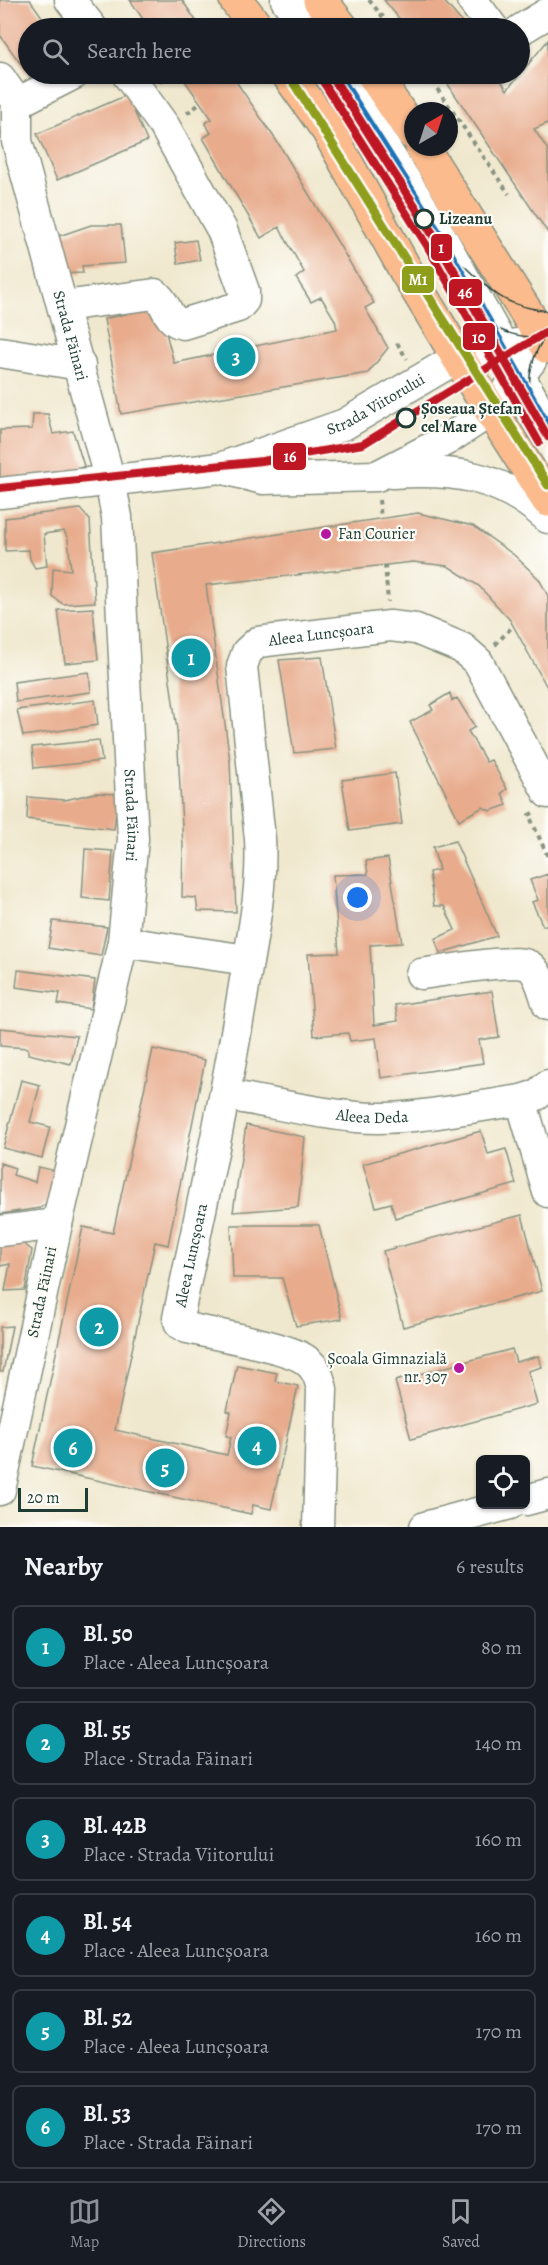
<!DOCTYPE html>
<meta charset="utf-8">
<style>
:root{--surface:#171b24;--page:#20242c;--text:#f1f3f6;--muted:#9ea1a6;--line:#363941;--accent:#8c9099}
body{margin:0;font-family:Alegreya,serif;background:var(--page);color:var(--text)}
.controls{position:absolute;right:18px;bottom:18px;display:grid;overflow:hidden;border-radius:9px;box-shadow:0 2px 4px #0004}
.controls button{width:54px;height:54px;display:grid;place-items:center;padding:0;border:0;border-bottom:2px solid var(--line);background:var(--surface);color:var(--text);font:30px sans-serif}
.compass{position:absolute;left:404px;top:102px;width:54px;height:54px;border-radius:50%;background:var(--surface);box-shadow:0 2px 4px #0004;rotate:39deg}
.scale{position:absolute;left:18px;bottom:15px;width:70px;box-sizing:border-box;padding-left:6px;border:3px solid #1f3d34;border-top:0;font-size:16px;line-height:21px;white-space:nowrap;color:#1f3d34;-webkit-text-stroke:4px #fdfcf7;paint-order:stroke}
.you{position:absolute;left:358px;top:898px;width:21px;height:21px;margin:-15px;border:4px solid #fff;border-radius:50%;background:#1a73e8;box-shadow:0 0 0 9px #1a73e833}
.badge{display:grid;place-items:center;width:39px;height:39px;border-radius:50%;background:var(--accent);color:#fff;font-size:20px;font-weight:700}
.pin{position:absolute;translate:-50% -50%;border:3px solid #fff;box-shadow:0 2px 6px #0006}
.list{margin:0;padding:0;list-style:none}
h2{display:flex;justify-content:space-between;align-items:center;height:78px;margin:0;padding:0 24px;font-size:26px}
h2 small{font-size:20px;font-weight:400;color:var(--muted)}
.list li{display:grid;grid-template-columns:39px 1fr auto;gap:18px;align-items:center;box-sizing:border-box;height:84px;margin:0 12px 12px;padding:0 12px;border:2px solid var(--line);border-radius:9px}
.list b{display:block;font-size:22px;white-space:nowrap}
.list p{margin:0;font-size:20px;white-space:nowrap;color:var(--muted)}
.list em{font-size:20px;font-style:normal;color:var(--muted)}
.icon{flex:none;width:33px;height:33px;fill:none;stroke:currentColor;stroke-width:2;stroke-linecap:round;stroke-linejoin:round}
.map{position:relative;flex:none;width:548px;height:1527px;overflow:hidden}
.search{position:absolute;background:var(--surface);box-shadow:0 2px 4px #0004;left:18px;right:18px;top:18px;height:66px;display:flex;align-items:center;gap:15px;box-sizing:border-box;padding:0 21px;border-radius:33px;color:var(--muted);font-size:22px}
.sheet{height:654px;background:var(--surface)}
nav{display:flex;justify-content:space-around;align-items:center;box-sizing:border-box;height:84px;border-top:2px solid var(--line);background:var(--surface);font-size:16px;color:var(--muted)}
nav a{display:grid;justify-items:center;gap:3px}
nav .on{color:var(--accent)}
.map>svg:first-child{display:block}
.building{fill:#e8ac8d}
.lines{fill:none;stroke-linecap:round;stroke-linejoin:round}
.minor-casing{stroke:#889281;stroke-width:33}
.major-casing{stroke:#889281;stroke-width:36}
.path{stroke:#889281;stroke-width:4;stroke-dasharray:4.5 4.5;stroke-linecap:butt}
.minor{stroke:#fff;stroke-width:30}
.major{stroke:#fbbb8d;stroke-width:33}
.tram{stroke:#1f3d34;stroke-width:1.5}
.bus-1-casing{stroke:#fdfcf7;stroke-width:12}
.bus-1{stroke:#1d71b8;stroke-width:8}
.tram-1-casing{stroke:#fdfcf7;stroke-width:12}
.tram-2-casing{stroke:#fdfcf7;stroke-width:12}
.tram-3-casing{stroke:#fdfcf7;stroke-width:12}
.tram-4-casing{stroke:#fdfcf7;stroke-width:12}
.tram-1{stroke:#be1622;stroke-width:8}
.tram-2{stroke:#be1622;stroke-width:8}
.tram-3{stroke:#be1622;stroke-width:8}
.tram-4{stroke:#be1622;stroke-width:8}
.metro-1-casing{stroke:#fdfcf7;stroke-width:14}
.metro-1{stroke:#8f9e1a;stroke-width:9}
.stop-dot{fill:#fdfcf7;stroke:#1f3d34;stroke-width:3}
.poi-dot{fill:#b5179e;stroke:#fdfcf7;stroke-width:2}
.labels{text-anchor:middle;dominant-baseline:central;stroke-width:4.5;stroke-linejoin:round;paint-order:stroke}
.stop-label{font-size:16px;font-weight:bold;fill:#1f3d34;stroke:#fdfcf7;text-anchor:start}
.street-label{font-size:16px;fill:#1f3d34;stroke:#fdfcf7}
.poi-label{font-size:16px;fill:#1f3d34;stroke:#fdfcf7;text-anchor:start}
.line-badge{stroke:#fdfcf7;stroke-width:2}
.badge-label{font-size:16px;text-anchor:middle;font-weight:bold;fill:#fff}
</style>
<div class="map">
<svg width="548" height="1527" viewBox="0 0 548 1527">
<rect width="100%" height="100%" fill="#fdfcf7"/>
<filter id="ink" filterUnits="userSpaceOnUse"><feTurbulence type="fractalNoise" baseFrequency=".0167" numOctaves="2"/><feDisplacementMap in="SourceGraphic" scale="12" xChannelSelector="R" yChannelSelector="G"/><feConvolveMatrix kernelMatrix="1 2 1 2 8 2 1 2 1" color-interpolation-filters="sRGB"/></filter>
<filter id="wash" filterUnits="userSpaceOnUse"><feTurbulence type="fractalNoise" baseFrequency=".008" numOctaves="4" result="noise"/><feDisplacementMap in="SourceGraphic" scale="24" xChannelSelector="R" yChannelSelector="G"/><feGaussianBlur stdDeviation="1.35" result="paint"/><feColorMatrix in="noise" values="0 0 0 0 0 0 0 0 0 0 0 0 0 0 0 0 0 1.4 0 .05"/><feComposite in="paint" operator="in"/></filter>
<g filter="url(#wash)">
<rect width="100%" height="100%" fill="#f0e8ce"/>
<g id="blocks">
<path class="building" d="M0,0H30L50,28H28V74H44L33,81L0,35Z
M130,0H182L201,28H149Z
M384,0H443L467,28H407Z
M548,40V123L534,129L548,150V233L441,74H497L507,90Z
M154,74H175L160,82Z
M180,74H231L280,146L374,303L365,308L388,348L368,373L121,414L104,319L159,306L174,363L337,329L335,320L321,297L311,302L296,278L304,272L279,227L261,238L203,138L211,133L205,123L212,119Z
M127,95L147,141L57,180L37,134Z
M91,225H121L125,263L82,266L83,273L59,274L65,259L59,236Z
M196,240L200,260L178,264L175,243Z
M33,414H48L53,434L73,431L84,466L73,472L0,478V430L32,429Z
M80,509L90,520L95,602L63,604L52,596L53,568L71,570L68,539L64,531L44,534L47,566L35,568L30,559L29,550L5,551V518Z
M418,513L473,526L514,555L539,579L548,596V689L510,620L479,586L448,566L413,562L206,585L230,761L236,912L198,911L196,898L182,897L183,846L177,730L152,553Z
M93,608L98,660L65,663L58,610Z
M322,657L336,749L294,753L279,660Z
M89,672L91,692L16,702L14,682Z
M450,693L452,701L457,698L475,727L468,731L486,762L491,760L507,789L502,793L507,805L490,811L483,807L459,820L410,722L433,710L430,705Z
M95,700L98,725L23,736L17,710Z
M99,740L102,761L34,768L32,747Z
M395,773L402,824L350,831L342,780Z
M95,793L118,794L114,829L27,819L28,797L65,800Z
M455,841L497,936L440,953L435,939L455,930L444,906H434L429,872L439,870L433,847Z
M85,849L113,851L109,901L82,898Z
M388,858L402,943L370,945L374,1025L398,1021L395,1005L492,991L499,1037L479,1040L483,1063L381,1078L376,1038L350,1041L348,1033L314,1036L308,954L339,953L333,875L368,874L366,861Z
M548,874V924L543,926L532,902L538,900L530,880Z
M53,921L107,927L101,956L48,948Z
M18,970L95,980L91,1009L58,1004L60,993L16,987Z
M0,1028L77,1036L71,1064L28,1054V1048L0,1046Z
M153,1049L205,1060L168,1245L155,1242L115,1430L227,1455L231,1437L226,1436L231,1412L227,1411L237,1365L277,1373L275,1381L298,1386L271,1509L253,1505L251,1514L32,1466L83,1227L113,1233Z
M21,1080L40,1085L30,1122L50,1127L42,1158L3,1148Z
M246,1125L305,1137L298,1207L233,1212Z
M481,1131L488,1154L506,1149L516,1184L395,1218L391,1203L376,1207L363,1164Z
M0,1163L15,1168L13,1175L35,1182L38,1167L56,1171L49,1201L40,1208L0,1214Z
M522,1215L542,1291L403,1327L383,1251Z
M231,1225H319L342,1319L296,1326L282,1278H233Z
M21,1242L32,1250L25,1290L5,1291L10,1264L0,1266V1245Z
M12,1326L3,1372H0V1327Z
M512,1349L516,1362L538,1356L542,1367L528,1371L537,1404L411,1439L395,1381Z"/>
</g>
</g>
<g filter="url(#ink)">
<use href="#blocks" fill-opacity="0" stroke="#889281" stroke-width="1.5"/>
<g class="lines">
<defs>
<g id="minor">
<path d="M70,0L92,28"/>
<path d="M286,0L307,28"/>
<path d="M472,0L493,28"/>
<path d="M520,30L548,13"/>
<path d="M338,74L440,235L548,426"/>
<path id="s1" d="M0,78L17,103V141L110,481L117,517L133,839L123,942L57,1224L0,1490"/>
<path d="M17,103L74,74"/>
<path d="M63,306L155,294C168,303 165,320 183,324L238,307L244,300V291L222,230L165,127L127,74"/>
<path d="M0,352L80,365"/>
<path d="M220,468L263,479L377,476L448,439L491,411L531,361"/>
<path d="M392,473C455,469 500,475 548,518"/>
<path id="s2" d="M0,493L220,468L345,424L459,357L497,347L530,342H545"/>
<path d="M123,942L248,960"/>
<path d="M421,974C440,972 519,956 531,967C540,975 544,994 548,1005"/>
<path id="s3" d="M226,1095C269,1102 313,1113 357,1117C406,1122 471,1107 521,1100L548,1192"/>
<path d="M521,1100L537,1095L548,1085"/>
<path d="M0,1231L57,1224"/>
<path d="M526,1500L548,1494"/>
<path id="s4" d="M318,1527L322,1389C319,1377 317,1369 307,1361C291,1347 212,1334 187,1328L180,1324L178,1318C201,1209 225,1102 243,992C251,941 263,891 260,839L242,666L247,652L258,642L390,626L416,629L462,648L478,662L548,793"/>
<path d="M425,1527L510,1504"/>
</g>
<path id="major" d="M236,0L257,28
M320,0L342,28
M288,74L328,130L406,271L478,390L548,500
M373,74L413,133
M422,147L548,347"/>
</defs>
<use href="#minor" class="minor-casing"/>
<use href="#major" class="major-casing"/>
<path class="path" d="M369,0L392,28
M427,74L509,194
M236,81L245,75
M187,113L201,103
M397,343L407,359
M379,500L381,518
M385,565L388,602
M495,645L513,626
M533,813L529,815L548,857"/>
<use href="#minor" class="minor"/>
<use href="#major" class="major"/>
<path class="tram" d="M463,265C494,294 504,306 548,311
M469,300C488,324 498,334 529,337C536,338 541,339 548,338
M541,425C538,416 533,407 531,398C526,378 534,348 548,334"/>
<defs>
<path id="bus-1" d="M338,74L440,235L548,426"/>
</defs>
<use href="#bus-1" class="bus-1-casing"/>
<use href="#bus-1" class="bus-1"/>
<defs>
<path id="tram-1" d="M0,488L262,461L363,444L548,331"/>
<path id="tram-2" d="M331,74L435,239L548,437"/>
<path id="tram-3" d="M322,80L426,244L539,442"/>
<path id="tram-4" d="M334,80L436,238L539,420"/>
</defs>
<use href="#tram-1" class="tram-1-casing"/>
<use href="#tram-2" class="tram-2-casing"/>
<use href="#tram-3" class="tram-3-casing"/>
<use href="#tram-4" class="tram-4-casing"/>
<use href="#tram-1" class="tram-1"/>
<use href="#tram-2" class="tram-2"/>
<use href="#tram-3" class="tram-3"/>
<use href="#tram-4" class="tram-4"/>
<defs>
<path id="metro-1" d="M288,74L548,485"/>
</defs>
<use href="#metro-1" class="metro-1-casing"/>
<use href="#metro-1" class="metro-1"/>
</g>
</g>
<g class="stop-dot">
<circle cx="424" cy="219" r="9"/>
<circle cx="406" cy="418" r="9"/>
</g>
<g class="poi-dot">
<circle cx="326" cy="534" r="6"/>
<circle cx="459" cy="1368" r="6"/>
</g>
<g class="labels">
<g class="stop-label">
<text x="439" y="219">Lizeanu</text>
<text x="421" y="409">Șoseaua Ștefan<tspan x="421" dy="18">cel Mare</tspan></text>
</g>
<g class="street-label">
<text stroke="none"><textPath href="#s1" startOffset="270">Strada Făinari</textPath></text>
<text stroke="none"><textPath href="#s2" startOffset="390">Strada Viitorului</textPath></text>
<text stroke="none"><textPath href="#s4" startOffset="1064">Aleea Luncșoara</textPath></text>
<text stroke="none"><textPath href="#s1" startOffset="756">Strada Făinari</textPath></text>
<text stroke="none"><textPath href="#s3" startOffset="148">Aleea Deda</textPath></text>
<text stroke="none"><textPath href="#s4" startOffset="374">Aleea Luncșoara</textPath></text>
<text transform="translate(42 1292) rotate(-78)">Strada Făinari</text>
</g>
<g class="poi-label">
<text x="338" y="534">Fan Courier</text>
<text x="447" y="1359" text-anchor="end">Școala Gimnazială<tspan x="447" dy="18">nr. 307</tspan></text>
</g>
</g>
<g class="line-badge">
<rect x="430" y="233" width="23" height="29" rx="6" fill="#be1622"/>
<rect x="401" y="265" width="34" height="29" rx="6" fill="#8f9e1a"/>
<rect x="448" y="278" width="35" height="29" rx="6" fill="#be1622"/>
<rect x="462" y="322" width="34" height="29" rx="6" fill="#be1622"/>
<rect x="272" y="442" width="35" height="29" rx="6" fill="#be1622"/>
</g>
<g class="badge-label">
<text x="441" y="253">1</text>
<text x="418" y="285">M1</text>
<text x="465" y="298">46</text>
<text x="479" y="343">10</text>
<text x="290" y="462">16</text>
</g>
</svg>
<div class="controls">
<button><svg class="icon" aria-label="locate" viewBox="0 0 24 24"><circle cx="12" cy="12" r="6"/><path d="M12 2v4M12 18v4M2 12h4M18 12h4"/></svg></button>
</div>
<svg class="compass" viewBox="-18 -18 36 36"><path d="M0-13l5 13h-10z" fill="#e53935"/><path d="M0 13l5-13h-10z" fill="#9ea1a6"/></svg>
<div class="scale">20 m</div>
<div class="you"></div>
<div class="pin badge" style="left:191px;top:658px;background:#0f9aa8">1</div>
<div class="pin badge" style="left:99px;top:1327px;background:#0f9aa8">2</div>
<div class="pin badge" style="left:236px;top:357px;background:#0f9aa8">3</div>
<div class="pin badge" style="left:257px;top:1446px;background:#0f9aa8">4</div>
<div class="pin badge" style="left:165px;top:1468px;background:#0f9aa8">5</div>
<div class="pin badge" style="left:73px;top:1448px;background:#0f9aa8">6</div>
<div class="search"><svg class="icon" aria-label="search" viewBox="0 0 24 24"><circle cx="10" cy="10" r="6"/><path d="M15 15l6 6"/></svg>Search here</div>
</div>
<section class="sheet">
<h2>Nearby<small>6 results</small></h2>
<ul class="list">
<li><span class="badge" style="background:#0f9aa8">1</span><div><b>Bl. 50</b><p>Place · Aleea Luncșoara</p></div><em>80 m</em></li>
<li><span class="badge" style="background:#0f9aa8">2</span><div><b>Bl. 55</b><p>Place · Strada Făinari</p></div><em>140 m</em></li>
<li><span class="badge" style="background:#0f9aa8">3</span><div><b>Bl. 42B</b><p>Place · Strada Viitorului</p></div><em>160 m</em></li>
<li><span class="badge" style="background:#0f9aa8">4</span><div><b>Bl. 54</b><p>Place · Aleea Luncșoara</p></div><em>160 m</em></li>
<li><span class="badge" style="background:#0f9aa8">5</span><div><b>Bl. 52</b><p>Place · Aleea Luncșoara</p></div><em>170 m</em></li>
<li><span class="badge" style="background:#0f9aa8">6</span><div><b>Bl. 53</b><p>Place · Strada Făinari</p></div><em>170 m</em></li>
</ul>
</section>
<nav>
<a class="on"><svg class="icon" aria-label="map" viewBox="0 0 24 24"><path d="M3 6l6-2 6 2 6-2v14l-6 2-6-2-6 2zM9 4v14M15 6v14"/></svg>Map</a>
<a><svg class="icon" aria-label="directions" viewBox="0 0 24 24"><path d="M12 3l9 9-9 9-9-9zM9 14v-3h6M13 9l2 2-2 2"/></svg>Directions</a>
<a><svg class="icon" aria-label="saved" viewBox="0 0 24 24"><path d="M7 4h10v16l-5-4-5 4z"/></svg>Saved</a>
</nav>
